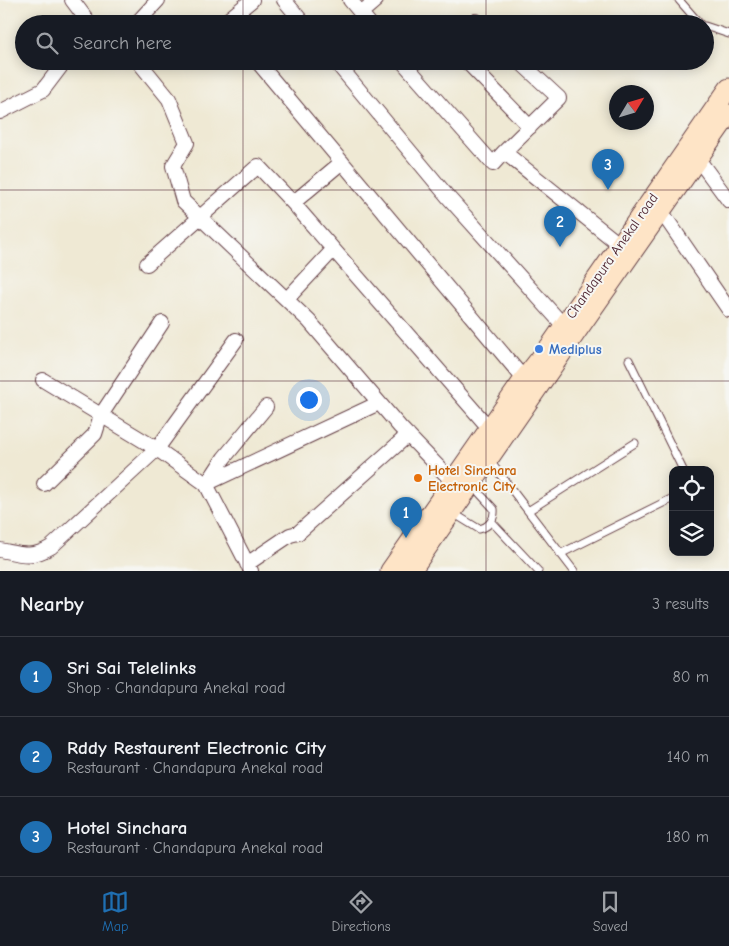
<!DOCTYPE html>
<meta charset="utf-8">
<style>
:root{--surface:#171b24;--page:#20242c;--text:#f1f3f6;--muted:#9ea1a6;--line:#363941;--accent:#1f6fb2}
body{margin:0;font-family:"Comic Neue",sans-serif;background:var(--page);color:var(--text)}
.controls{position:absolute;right:15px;bottom:15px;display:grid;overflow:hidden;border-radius:10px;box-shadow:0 2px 12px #0003}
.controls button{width:45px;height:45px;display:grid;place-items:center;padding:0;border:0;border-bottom:1px solid var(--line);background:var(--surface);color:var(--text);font:25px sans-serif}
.compass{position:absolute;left:609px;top:85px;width:45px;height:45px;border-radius:50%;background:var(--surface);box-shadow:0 2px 12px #0003;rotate:52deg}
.you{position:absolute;left:308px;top:399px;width:18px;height:18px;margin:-12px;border:4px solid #fff;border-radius:50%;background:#1a73e8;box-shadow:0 0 0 8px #1a73e833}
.badge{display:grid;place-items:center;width:32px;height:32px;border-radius:50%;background:var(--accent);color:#fff;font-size:16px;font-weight:700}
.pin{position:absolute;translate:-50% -41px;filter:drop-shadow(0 1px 2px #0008)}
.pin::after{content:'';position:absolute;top:26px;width:18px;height:15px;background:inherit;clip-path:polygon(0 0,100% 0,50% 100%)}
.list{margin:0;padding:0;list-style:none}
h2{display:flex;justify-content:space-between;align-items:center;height:65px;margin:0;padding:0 20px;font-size:21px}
h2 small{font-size:16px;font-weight:400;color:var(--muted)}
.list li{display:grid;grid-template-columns:32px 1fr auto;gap:15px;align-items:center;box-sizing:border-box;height:80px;padding:0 20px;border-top:1px solid var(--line)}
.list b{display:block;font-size:19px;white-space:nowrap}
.list p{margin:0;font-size:16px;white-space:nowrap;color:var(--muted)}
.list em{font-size:16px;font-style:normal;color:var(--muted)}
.icon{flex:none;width:28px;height:28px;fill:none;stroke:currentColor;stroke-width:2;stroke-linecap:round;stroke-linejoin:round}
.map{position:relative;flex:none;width:729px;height:571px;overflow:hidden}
.search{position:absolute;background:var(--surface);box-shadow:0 2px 12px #0003;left:15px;right:15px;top:15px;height:55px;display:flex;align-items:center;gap:12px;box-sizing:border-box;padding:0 18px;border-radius:28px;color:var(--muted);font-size:19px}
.sheet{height:305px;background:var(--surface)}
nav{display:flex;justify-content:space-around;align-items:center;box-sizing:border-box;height:70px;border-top:1px solid var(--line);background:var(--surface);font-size:14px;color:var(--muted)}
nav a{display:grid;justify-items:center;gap:2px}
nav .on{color:var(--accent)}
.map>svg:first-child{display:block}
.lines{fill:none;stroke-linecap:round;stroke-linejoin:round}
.service-casing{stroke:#633d44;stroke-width:9}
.minor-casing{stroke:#633d44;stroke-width:16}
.secondary-casing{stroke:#633d44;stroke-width:21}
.service{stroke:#fff;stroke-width:7}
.minor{stroke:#fff;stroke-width:14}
.secondary{stroke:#fee4c6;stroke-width:19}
.grid{fill:none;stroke:#4a1f2b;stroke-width:1;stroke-opacity:0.55}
.shop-dot{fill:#3f7fe0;stroke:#f6f6f2;stroke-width:2}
.food-dot{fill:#e8710a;stroke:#f6f6f2;stroke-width:2}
.labels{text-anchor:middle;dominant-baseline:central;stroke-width:4;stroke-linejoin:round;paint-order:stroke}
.street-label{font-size:14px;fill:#4a1f2b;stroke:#f6f6f2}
.shop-label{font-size:14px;font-weight:bold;fill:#366cbe;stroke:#f6f6f2;text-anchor:start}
.food-label{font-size:14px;font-weight:bold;fill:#c56008;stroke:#f6f6f2;text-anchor:start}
</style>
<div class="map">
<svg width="729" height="571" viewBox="0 0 729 571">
<rect width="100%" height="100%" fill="#f6f6f2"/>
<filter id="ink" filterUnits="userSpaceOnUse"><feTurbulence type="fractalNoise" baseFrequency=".02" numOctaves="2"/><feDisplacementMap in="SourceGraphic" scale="10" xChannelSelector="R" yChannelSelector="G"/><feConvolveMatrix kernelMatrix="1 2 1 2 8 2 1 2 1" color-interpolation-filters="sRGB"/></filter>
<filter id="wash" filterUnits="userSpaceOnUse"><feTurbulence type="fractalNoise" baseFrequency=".0096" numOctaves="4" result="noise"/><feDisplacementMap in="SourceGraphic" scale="20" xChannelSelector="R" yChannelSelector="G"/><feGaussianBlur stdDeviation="1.12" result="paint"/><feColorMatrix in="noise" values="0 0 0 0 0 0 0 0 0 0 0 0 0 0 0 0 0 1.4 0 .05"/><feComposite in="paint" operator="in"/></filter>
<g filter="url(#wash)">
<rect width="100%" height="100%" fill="#efe9d4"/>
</g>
<g filter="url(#ink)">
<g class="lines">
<defs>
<path id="service" d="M679,0L700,24
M705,26L729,34
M629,360L683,470
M489,460L574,571
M528,511L635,443
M453,513L479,529C489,527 495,519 494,509L472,485
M492,522L538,571
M560,554L673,498"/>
<path id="minor" d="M72,0L90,24
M284,0L304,24
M350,0L370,24
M361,13L376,0
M476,21L478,24
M136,24L158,0
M225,24L224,23L252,0
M138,61L169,99L187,143L173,166L183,201L309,321L400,427L453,482
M257,61L524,379
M335,61L448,197L564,326
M402,61L493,164L504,152L620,245
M466,61L530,127
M0,112L43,90L65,61
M504,152L559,98L519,61
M698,159L729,201
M342,162L293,203L490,429
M661,211L729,310
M147,264L258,166L293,203
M287,299L333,250
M43,380L157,449L206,484L251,571
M44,484L95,434L101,415L162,323
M206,484L379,403
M207,484L224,458L266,407
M0,550C21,554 31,559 51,547L157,449L236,340
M247,564L290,535L298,533L408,435"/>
<path id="secondary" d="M390,571L524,379L550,346L729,88
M411,571L584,321L729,114"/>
</defs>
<use href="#service" class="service-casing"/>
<use href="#minor" class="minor-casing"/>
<use href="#secondary" class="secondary-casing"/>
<use href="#service" class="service"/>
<use href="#minor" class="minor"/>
<use href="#secondary" class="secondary"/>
</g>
</g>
<path class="grid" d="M243,0V24M486,0V24M243,61V571M486,61V571M0,190H729M0,381H729"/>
<circle class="shop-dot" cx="539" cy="349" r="5"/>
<circle class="food-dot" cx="418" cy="478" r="5"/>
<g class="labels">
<g class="street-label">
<text transform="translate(612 256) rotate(-55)">Chandapura Anekal road</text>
</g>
<g class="shop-label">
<text x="549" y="349">Mediplus</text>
</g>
<g class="food-label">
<text x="428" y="470">Hotel Sinchara<tspan x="428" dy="16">Electronic City</tspan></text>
</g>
</g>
</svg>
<div class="controls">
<button><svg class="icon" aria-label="locate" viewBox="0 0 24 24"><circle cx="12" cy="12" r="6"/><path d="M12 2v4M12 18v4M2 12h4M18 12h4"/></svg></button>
<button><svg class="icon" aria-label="layers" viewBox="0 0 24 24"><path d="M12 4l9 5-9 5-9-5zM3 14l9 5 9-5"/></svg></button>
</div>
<svg class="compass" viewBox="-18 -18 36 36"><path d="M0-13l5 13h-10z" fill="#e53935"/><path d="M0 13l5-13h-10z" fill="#9ea1a6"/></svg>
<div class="you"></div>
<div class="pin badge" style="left:406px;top:538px">1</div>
<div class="pin badge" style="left:560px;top:247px">2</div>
<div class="pin badge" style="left:608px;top:190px">3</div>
<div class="search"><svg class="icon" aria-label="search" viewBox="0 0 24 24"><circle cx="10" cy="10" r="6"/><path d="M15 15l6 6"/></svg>Search here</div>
</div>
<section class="sheet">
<h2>Nearby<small>3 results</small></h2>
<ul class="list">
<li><span class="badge">1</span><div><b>Sri Sai Telelinks</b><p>Shop · Chandapura Anekal road</p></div><em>80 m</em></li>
<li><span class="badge">2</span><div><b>Rddy Restaurent Electronic City</b><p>Restaurant · Chandapura Anekal road</p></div><em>140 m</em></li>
<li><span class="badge">3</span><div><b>Hotel Sinchara</b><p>Restaurant · Chandapura Anekal road</p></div><em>180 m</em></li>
</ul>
</section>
<nav>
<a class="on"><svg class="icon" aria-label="map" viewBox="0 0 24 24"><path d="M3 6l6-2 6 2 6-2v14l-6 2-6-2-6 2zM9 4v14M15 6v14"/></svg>Map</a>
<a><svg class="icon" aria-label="directions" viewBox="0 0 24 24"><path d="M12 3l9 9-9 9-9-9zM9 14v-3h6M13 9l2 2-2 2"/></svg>Directions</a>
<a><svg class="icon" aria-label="saved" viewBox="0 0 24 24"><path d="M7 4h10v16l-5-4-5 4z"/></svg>Saved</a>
</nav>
